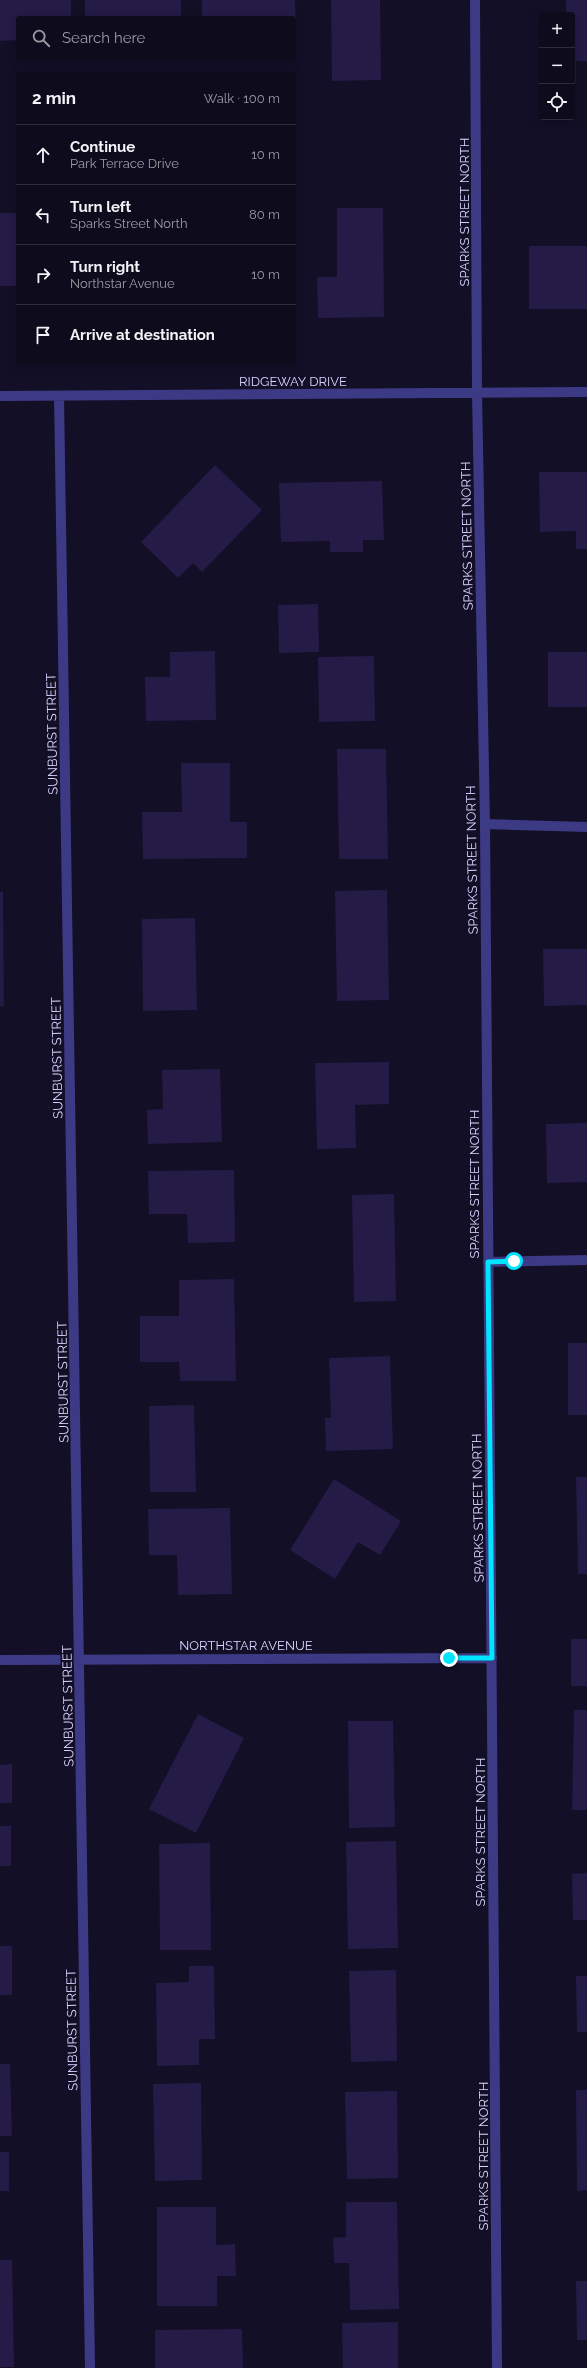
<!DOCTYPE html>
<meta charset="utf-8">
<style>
:root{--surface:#0e0b1c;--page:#1c1929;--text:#f1f3f6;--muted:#9b9ba3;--line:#2e2b3b}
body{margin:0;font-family:Raleway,sans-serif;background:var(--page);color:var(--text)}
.controls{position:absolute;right:12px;top:12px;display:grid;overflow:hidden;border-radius:4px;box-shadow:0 2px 10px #0003}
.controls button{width:36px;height:36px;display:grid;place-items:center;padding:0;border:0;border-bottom:1px solid var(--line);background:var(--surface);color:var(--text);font:20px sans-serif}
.stop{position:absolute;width:12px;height:12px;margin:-9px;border:3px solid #00e5ff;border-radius:50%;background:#fff}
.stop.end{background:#00e5ff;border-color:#fff;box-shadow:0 1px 4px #0008}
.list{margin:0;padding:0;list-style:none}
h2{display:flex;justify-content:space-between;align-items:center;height:52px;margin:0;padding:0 16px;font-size:17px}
h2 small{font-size:13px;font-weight:400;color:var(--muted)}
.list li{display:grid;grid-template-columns:26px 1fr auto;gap:12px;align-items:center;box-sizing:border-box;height:60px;padding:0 16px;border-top:1px solid var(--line)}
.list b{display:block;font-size:15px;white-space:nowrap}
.list p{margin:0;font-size:13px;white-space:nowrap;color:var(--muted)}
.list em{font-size:13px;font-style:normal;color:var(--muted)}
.icon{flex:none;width:22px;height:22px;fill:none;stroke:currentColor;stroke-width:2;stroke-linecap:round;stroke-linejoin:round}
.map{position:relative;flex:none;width:587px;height:2368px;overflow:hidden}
.search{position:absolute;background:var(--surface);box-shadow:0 2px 10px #0003;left:16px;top:16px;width:280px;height:44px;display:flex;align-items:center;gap:10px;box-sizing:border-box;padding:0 14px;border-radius:4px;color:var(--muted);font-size:15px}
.panel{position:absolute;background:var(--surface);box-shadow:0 2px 10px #0003;left:16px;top:72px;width:280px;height:292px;border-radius:4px}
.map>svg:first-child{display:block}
.building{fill:#241b47}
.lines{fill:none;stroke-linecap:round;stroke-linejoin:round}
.minor{stroke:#3d3a85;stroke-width:10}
.route{stroke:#00e5ff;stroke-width:5}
.labels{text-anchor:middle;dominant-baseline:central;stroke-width:4;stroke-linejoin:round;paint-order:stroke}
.street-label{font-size:13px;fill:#d9d4ff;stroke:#130f26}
</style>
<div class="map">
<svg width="587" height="2368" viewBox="0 0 587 2368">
<rect width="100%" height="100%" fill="#130f26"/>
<path class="building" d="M0,0H71V18H18V40L0,41Z
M85,0H181V18H85Z
M202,0H295L296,22L294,18H202Z
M331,0H380L381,80L332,81Z
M566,0H587V61H576V83H572V15H566Z
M337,208H383L384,317L318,318L317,277H337Z
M0,213H18V286H0Z
M529,246H587V309H529Z
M215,465L262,510L202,572L193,563L178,578L141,542Z
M539,472H587V549H576V531L540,532Z
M382,481L384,540H363V552H330V541L281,542L279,483Z
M318,604L319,652L279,653L278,605Z
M215,651L216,720L146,721L145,677H170V652Z
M548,652H587V707H548Z
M374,656L375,721L319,722L318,657Z
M337,749H386L388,859H339Z
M181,763H230V822H247V858L143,859L142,812H182Z
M387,890L389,1000L337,1001L335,891Z
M3,891L4,1006H0V892Z
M195,918L197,1010L143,1011L142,919Z
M543,949H587V1005L544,1006Z
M389,1062V1104L355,1105L356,1148L317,1149L315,1063Z
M220,1069L222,1142L148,1144L147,1110L163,1109L162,1070Z
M587,1123V1182L547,1183L546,1124Z
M234,1170L235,1242L188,1243L187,1214H149L148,1171Z
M394,1194L396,1301L354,1302L352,1195Z
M234,1279L236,1381H180L179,1362H140V1316H179V1280Z
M568,1343H587V1415H568Z
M390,1356L393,1449L326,1451L325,1418H331L329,1358Z
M194,1405L196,1492H150L149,1406Z
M576,1477H587V1574H578Z
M334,1479L401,1521L380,1555L358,1542L335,1579L290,1550Z
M230,1508L232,1594L178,1595L177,1555H149L148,1509Z
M571,1639H587V1686H571Z
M574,1710H587V1810H572Z
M198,1714L244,1738L196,1833L149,1809Z
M348,1721H393L395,1827L349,1828Z
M12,1764V1803H0V1765Z
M0,1826H11V1866H0Z
M396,1841L398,1948L348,1949L346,1842Z
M210,1843L211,1950H160L159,1844Z
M587,1873V1920H573L572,1874Z
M0,1946H12V1995H0Z
M189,1966H214L215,2039H199V2065L157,2066L156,1983L189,1982Z
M396,1970L397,2061L351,2062L349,1971Z
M576,1976H587V2032H577Z
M0,2064H10L12,2136H0Z
M201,2083L202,2180L155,2181L153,2084Z
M576,2090H587V2190L577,2191Z
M397,2091L398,2178L347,2179L345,2092Z
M0,2152H9V2191H0Z
M346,2202H397L399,2309L350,2310L349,2263H334L333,2238L346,2237Z
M157,2207H216V2245L235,2244L236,2276H217V2306H157Z
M0,2260H12L14,2367H0Z
M576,2281H587V2340H577Z
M398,2322V2368H343L342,2323Z
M242,2329L243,2368H155V2330Z"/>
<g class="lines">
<path class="minor" d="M475,0L477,392L485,824L497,2368
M0,396L587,392
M59,396L90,2368
M485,824L587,827
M488,1262L587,1260
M0,1660L492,1658"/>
</g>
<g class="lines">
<path class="route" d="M449,1658H492L488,1262L514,1261"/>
</g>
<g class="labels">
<g class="street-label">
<text transform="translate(464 212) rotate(-90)">SPARKS STREET NORTH</text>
<text x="293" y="381">RIDGEWAY DRIVE</text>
<text transform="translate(467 536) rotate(-91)">SPARKS STREET NORTH</text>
<text transform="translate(52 734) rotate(-91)">SUNBURST STREET</text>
<text transform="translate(472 860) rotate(-91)">SPARKS STREET NORTH</text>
<text transform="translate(57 1058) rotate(-91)">SUNBURST STREET</text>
<text transform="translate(474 1184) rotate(-90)">SPARKS STREET NORTH</text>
<text transform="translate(63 1382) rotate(-91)">SUNBURST STREET</text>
<text transform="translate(478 1508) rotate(-91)">SPARKS STREET NORTH</text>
<text x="246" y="1645">NORTHSTAR AVENUE</text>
<text transform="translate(68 1706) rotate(-91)">SUNBURST STREET</text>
<text transform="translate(480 1832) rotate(-90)">SPARKS STREET NORTH</text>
<text transform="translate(72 2030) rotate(-91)">SUNBURST STREET</text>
<text transform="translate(483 2156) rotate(-90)">SPARKS STREET NORTH</text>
</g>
</g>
</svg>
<div class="controls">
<button>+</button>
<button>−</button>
<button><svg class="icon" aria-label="locate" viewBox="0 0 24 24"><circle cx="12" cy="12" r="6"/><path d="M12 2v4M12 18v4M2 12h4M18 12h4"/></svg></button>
</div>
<div class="stop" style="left:514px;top:1261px"></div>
<div class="stop end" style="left:449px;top:1658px"></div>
<div class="search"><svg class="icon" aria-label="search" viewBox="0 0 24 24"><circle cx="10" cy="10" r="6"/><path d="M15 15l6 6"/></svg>Search here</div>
<section class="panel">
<h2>2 min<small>Walk · 100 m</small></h2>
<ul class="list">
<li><svg class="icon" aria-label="ahead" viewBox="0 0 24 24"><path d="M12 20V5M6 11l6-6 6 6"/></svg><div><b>Continue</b><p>Park Terrace Drive</p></div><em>10 m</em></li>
<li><svg class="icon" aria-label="left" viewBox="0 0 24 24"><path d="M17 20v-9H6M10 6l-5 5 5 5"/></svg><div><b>Turn left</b><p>Sparks Street North</p></div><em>80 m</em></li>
<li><svg class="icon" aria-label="right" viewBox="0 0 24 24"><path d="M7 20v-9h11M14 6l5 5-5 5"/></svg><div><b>Turn right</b><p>Northstar Avenue</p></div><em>10 m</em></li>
<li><svg class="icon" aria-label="arrive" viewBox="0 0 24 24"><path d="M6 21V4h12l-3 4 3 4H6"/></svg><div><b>Arrive at destination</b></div></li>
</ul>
</section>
</div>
